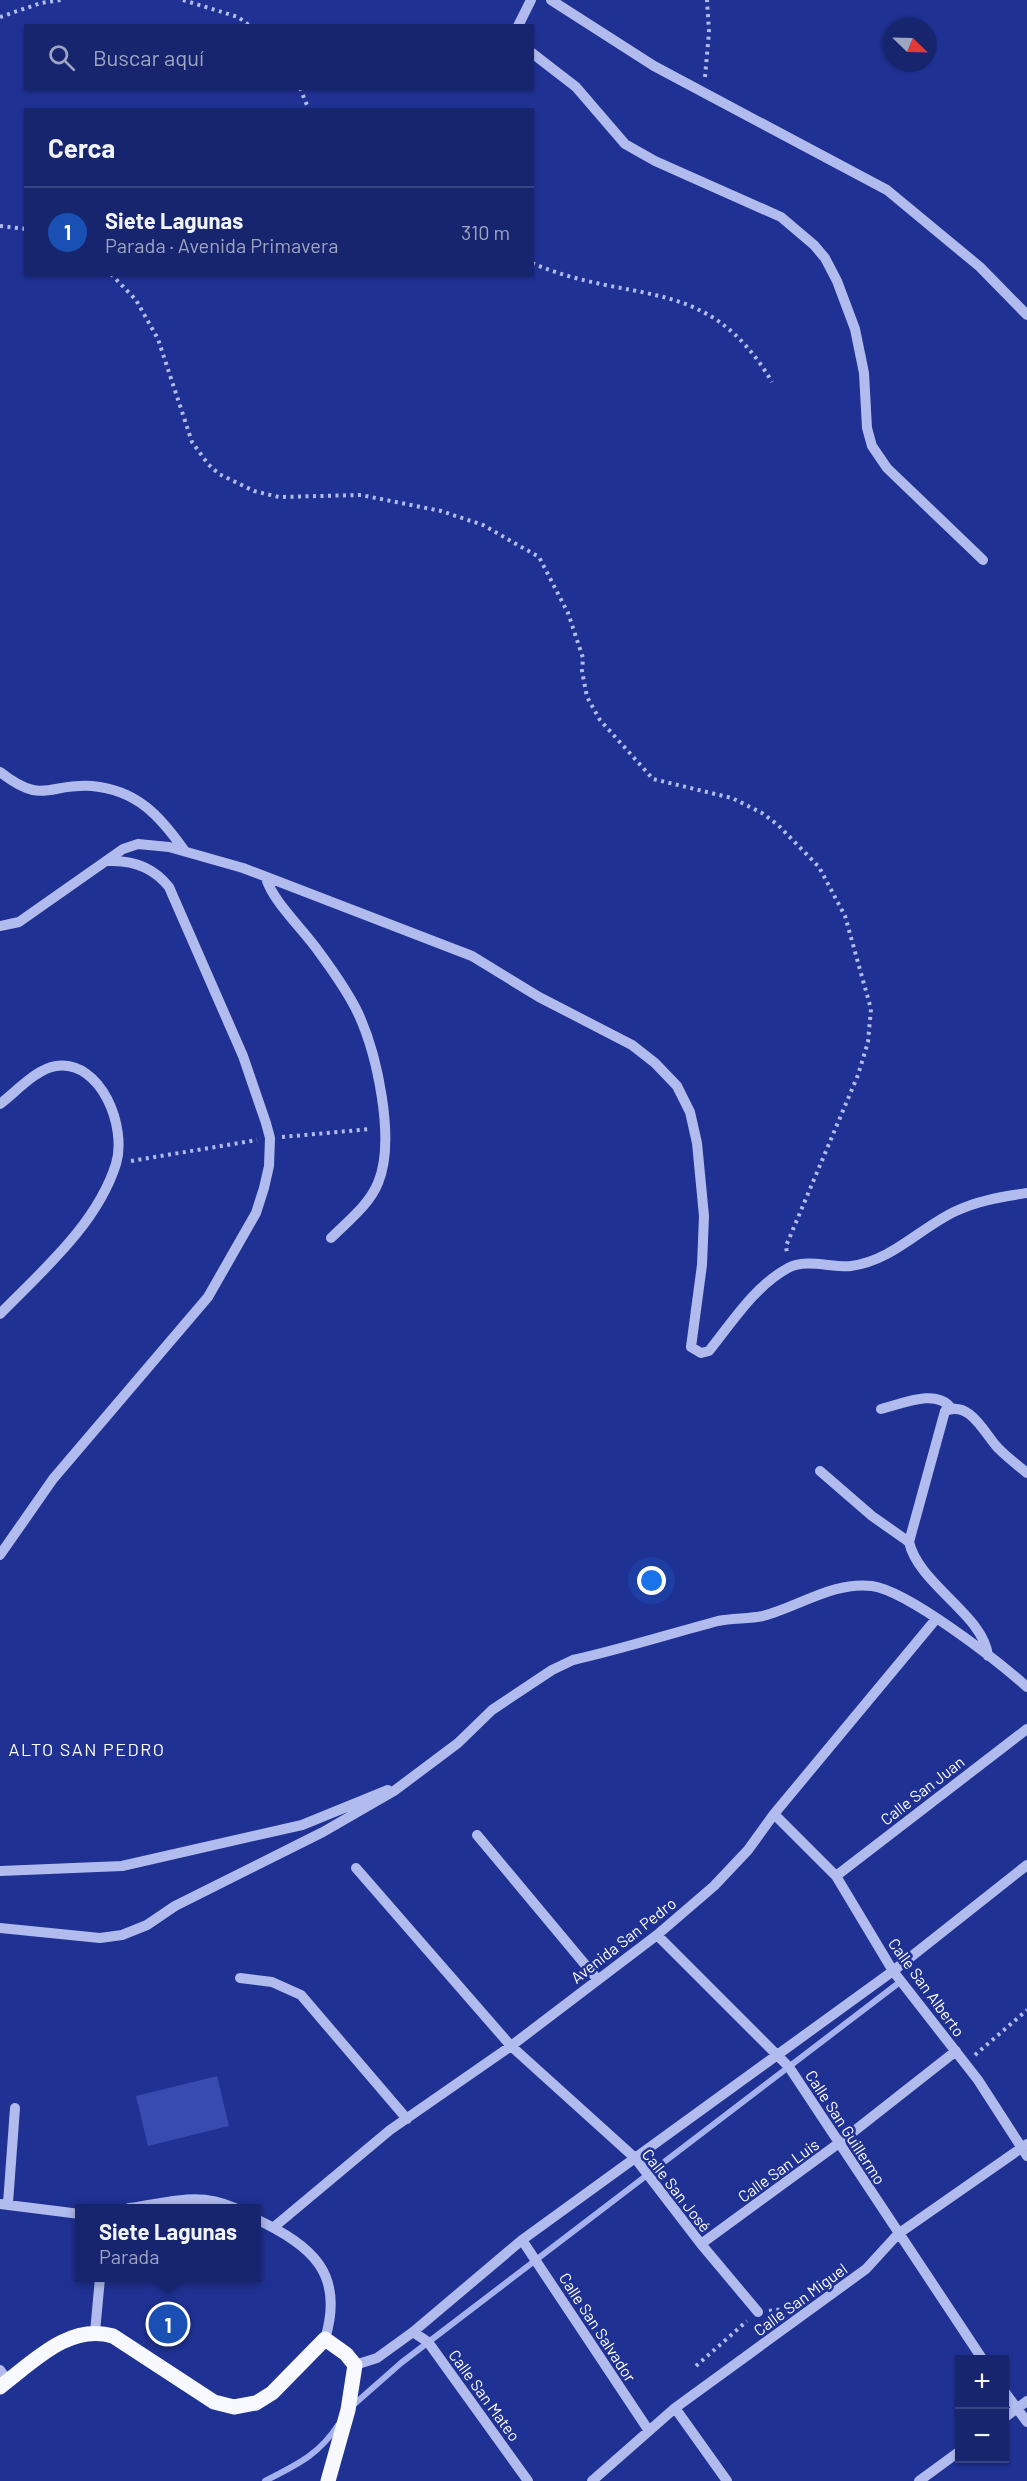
<!DOCTYPE html>
<html lang="es">
<meta charset="utf-8">
<style>
:root{--surface:#17256e;--page:#243176;--text:#f1f3f6;--muted:#9ea5c2;--line:#364281;--accent:#1a73e8}
body{margin:0;font-family:Barlow,sans-serif;background:var(--page);color:var(--text)}
.controls{position:absolute;right:18px;bottom:18px;display:grid;overflow:hidden;border-radius:0px;box-shadow:0 2px 4px #0004}
.controls button{width:54px;height:54px;display:grid;place-items:center;padding:0;border:0;border-bottom:2px solid var(--line);background:var(--surface);color:var(--text);font:30px sans-serif}
.compass{position:absolute;left:883px;top:18px;width:54px;height:54px;border-radius:50%;background:var(--surface);box-shadow:0 2px 4px #0004;rotate:113deg}
.you{position:absolute;left:652px;top:1581px;width:21px;height:21px;margin:-15px;border:4px solid #fff;border-radius:50%;background:#1a73e8;box-shadow:0 0 0 9px #1a73e833}
.badge{display:grid;place-items:center;width:39px;height:39px;border-radius:50%;background:var(--accent);color:#fff;font-size:20px;font-weight:700}
.pin{position:absolute;translate:-50% -50%;border:3px solid #fff;box-shadow:0 2px 6px #0006}
.popup{position:absolute;left:75px;top:2204px;width:186px;height:78px;box-sizing:border-box;display:grid;place-content:center;border-radius:0px;background:var(--surface);filter:drop-shadow(0 2px 4px #0005);font-size:20px;white-space:nowrap;color:var(--muted)}
.popup b{font-size:22px;color:var(--text)}
.popup::after{content:'';position:absolute;left:50%;top:100%;margin-left:-12px;border:12px solid transparent;border-top-color:var(--surface)}
.list{margin:0;padding:0;list-style:none}
h2{display:flex;justify-content:space-between;align-items:center;height:78px;margin:0;padding:0 24px;font-size:26px}
h2 small{font-size:20px;font-weight:400;color:var(--muted)}
.list li{display:grid;grid-template-columns:39px 1fr auto;gap:18px;align-items:center;box-sizing:border-box;height:90px;padding:0 24px;border-top:2px solid var(--line)}
.list b{display:block;font-size:22px;white-space:nowrap}
.list p{margin:0;font-size:20px;white-space:nowrap;color:var(--muted)}
.list em{font-size:20px;font-style:normal;color:var(--muted)}
.icon{flex:none;width:33px;height:33px;fill:none;stroke:currentColor;stroke-width:2;stroke-linecap:round;stroke-linejoin:round}
.map{position:relative;flex:none;width:1027px;height:2481px;overflow:hidden}
.search{position:absolute;background:var(--surface);box-shadow:0 2px 4px #0004;left:24px;top:24px;width:510px;height:66px;display:flex;align-items:center;gap:15px;box-sizing:border-box;padding:0 21px;border-radius:0px;color:var(--muted);font-size:22px}
.panel{position:absolute;background:var(--surface);box-shadow:0 2px 4px #0004;left:24px;top:108px;width:510px;height:168px;border-radius:0px}
.map>svg:first-child{display:block}
.green{fill:#374bb1}
.lines{fill:none;stroke-linecap:round;stroke-linejoin:round}
.stream{stroke:#a5b2ef;stroke-width:6}
.path{stroke:#b1bbee;stroke-width:4;stroke-dasharray:3 4.5;stroke-linecap:butt}
.minor{stroke:#b1bbee;stroke-width:10}
.major{stroke:#f8f9ff;stroke-width:15}
.labels{text-anchor:middle;dominant-baseline:central;stroke-width:5;stroke-linejoin:round;paint-order:stroke}
.street-label{font-size:16px;fill:#fff;stroke:#1f3193}
.neighbourhood-label{font-size:18px;letter-spacing:1.5px;fill:#fff;stroke:#1f3193}
</style>
<div class="map">
<svg width="1027" height="2481" viewBox="0 0 1027 2481">
<rect width="100%" height="100%" fill="#1f3193"/>
<path class="green" d="M217,2076L229,2126L148,2146L136,2096Z"/>
<g class="lines">
<path class="stream" d="M351,2407L401,2363L896,1985
M265,2481C296,2465 319,2455 338,2425"/>
<path class="path" d="M183,0L238,17L250,26
M0,17L41,3L61,0
M705,77L709,32L707,0
M300,88L309,110
M0,226L26,229
M532,263C631,306 707,272 772,382
M111,274L136,300L158,339L192,442L208,464L219,474L254,491L279,497L361,495L441,511L483,525L539,557L568,613L583,658L582,671L587,697L600,720L653,779L732,798L762,813L778,825L819,867L845,916L871,1009L868,1042L858,1075L786,1246L787,1253
M282,1137L371,1129
M131,1161L257,1140
M975,2055L1027,2010
M769,2311L789,2308
M696,2366L747,2321"/>
<path class="minor" d="M551,0L654,66L887,190L980,267L1027,315
M518,26L531,0
M532,53L576,87L625,144L655,161L781,217L814,245L825,258L837,281L855,329L864,373L867,428L872,446L887,468L983,560
M0,772C43,806 48,783 92,786C137,790 160,816 184,850
M266,878C273,902 304,930 319,952C333,971 348,992 358,1013C377,1054 396,1140 378,1183C369,1205 348,1221 331,1238
M0,926L19,922L123,849L138,844L169,847L243,868L472,956L539,997L632,1045L655,1063L677,1086L690,1112L697,1143L704,1216L702,1265L691,1347L701,1353L709,1351C733,1321 754,1287 788,1268C806,1258 832,1268 851,1266C892,1261 921,1227 956,1211C979,1200 1002,1197 1027,1193
M0,1104C16,1092 36,1069 56,1066C102,1060 127,1128 116,1164C97,1224 43,1270 0,1314
M881,1409C902,1404 936,1388 951,1408
M820,1471L872,1516L909,1542
M0,1555L53,1479L208,1297L256,1213L264,1188L269,1166L270,1138L266,1123L243,1056L169,887C154,868 133,860 109,861
M988,1656C984,1615 919,1585 909,1542L945,1411C970,1400 984,1433 998,1448C1007,1457 1017,1465 1027,1473
M774,1814L836,1876L893,1971L978,2080L1027,2156
M477,1835L598,1980
M356,1868L511,2046L635,2158L701,2244L758,2312
M0,1871L122,1866L302,1825L388,1790
M836,1876L1027,1729
M0,1928L100,1938L122,1935L147,1925L175,1906L323,1832L394,1791L458,1743L492,1710L552,1670L573,1660C622,1649 669,1634 718,1621C733,1618 748,1619 763,1616C798,1607 834,1581 872,1586C908,1591 998,1661 1027,1687
M657,1935L789,2067L983,2360
M240,1978L272,1982L301,1995L407,2119
M8,2203L15,2108
M0,2204L80,2214
M129,2208C169,2203 197,2191 235,2208
M256,2219C312,2246 345,2273 325,2339
M274,2227L390,2130L511,2046L657,1935L714,1886L748,1850L774,1814L936,1619
M522,2240L649,2431
M701,2244L839,2143L956,2051
M95,2332L100,2278
M413,2332L428,2342L528,2481
M355,2365L377,2358L413,2332L522,2240L893,1971L1027,1865
M0,2370L8,2381
M1004,2391L1027,2422
M675,2408L727,2481
M1004,2418L1027,2401
M592,2481L675,2408L866,2269L898,2234L1027,2144
M919,2481L960,2451"/>
<path class="major" d="M0,2387C33,2362 69,2323 113,2336L214,2402L234,2407L256,2403L272,2393L325,2339L346,2354L355,2365L348,2410L328,2481"/>
</g>
<g class="labels">
<g class="street-label">
<text transform="translate(922 1790) rotate(-38)">Calle San Juan</text>
<text transform="translate(623 1940) rotate(-38)">Avenida San Pedro</text>
<text transform="translate(927 1987) rotate(54)">Calle San Alberto</text>
<text transform="translate(846 2127) rotate(57)">Calle San Guillermo</text>
<text transform="translate(778 2170) rotate(-36)">Calle San Luis</text>
<text transform="translate(677 2190) rotate(52)">Calle San José</text>
<text transform="translate(800 2299) rotate(-36)">Calle San Miguel</text>
<text transform="translate(598 2327) rotate(57)">Calle San Salvador</text>
<text transform="translate(485 2395) rotate(54)">Calle San Mateo</text>
</g>
<g class="neighbourhood-label">
<text x="87" y="1749">ALTO SAN PEDRO</text>
</g>
</g>
</svg>
<div class="controls">
<button>+</button>
<button>−</button>
</div>
<svg class="compass" viewBox="-18 -18 36 36"><path d="M0-13l5 13h-10z" fill="#e53935"/><path d="M0 13l5-13h-10z" fill="#9ea5c2"/></svg>
<div class="you"></div>
<div class="pin badge" style="left:168px;top:2324px;background:#1a4fb4">1</div>
<div class="popup"><b>Siete Lagunas</b>Parada</div>
<div class="search"><svg class="icon" aria-label="search" viewBox="0 0 24 24"><circle cx="10" cy="10" r="6"/><path d="M15 15l6 6"/></svg>Buscar aquí</div>
<section class="panel">
<h2>Cerca<small></small></h2>
<ul class="list">
<li><span class="badge" style="background:#1a4fb4">1</span><div><b>Siete Lagunas</b><p>Parada · Avenida Primavera</p></div><em>310 m</em></li>
</ul>
</section>
</div>
